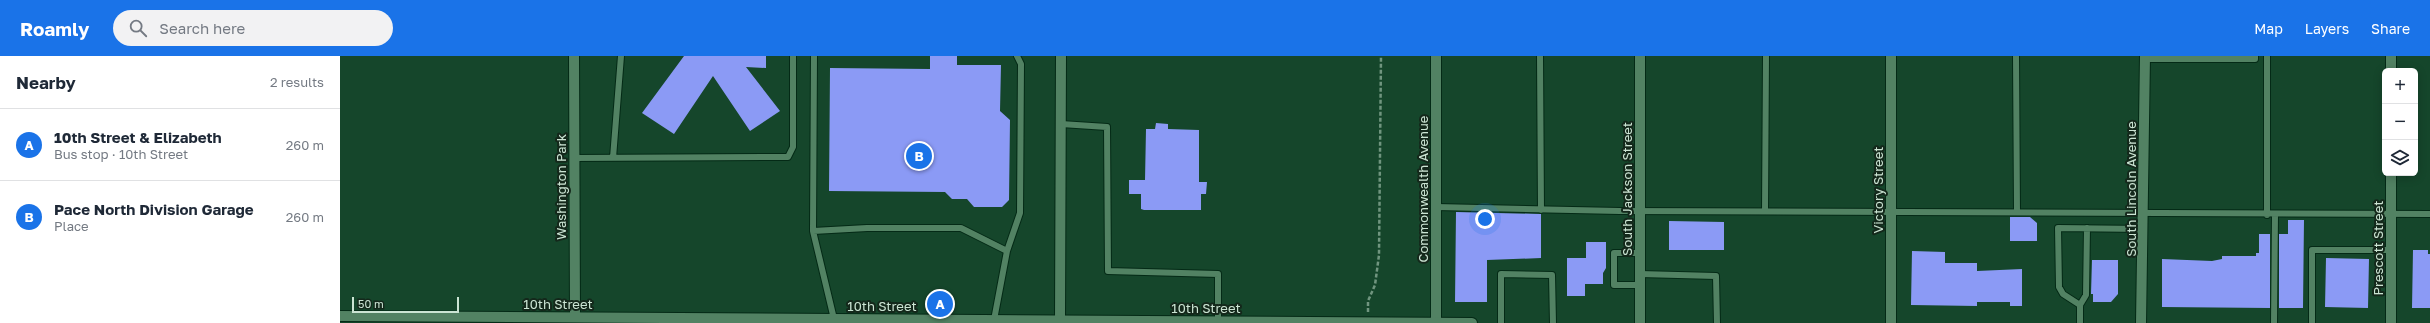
<!DOCTYPE html>
<meta charset="utf-8">
<style>
:root{--surface:#fff;--page:#f2f2f3;--text:#1f2937;--muted:#747a83;--line:#e0e1e3;--accent:#1a73e8}
body{margin:0;font-family:"Golos Text",sans-serif;background:var(--page);color:var(--text)}
.controls{position:absolute;right:12px;top:12px;display:grid;overflow:hidden;border-radius:6px;box-shadow:0 2px 10px #0003}
.controls button{width:36px;height:36px;display:grid;place-items:center;padding:0;border:0;border-bottom:1px solid var(--line);background:var(--surface);color:var(--text);font:20px sans-serif}
.scale{position:absolute;left:12px;bottom:10px;width:107px;box-sizing:border-box;padding-left:4px;border:2px solid #cbe4d3;border-top:0;font-size:11px;line-height:14px;white-space:nowrap;color:#cbe4d3;-webkit-text-stroke:3px #14281b;paint-order:stroke}
.you{position:absolute;left:1145px;top:163px;width:14px;height:14px;margin:-10px;border:3px solid #fff;border-radius:50%;background:#1a73e8;box-shadow:0 0 0 6px #1a73e833}
.badge{display:grid;place-items:center;width:26px;height:26px;border-radius:50%;background:var(--accent);color:#fff;font-size:13px;font-weight:700}
.pin{position:absolute;translate:-50% -50%;border:2px solid #fff;box-shadow:0 1px 4px #0006}
.list{margin:0;padding:0;list-style:none}
h2{display:flex;justify-content:space-between;align-items:center;height:52px;margin:0;padding:0 16px;font-size:17px}
h2 small{font-size:13px;font-weight:400;color:var(--muted)}
.list li{display:grid;grid-template-columns:26px 1fr auto;gap:12px;align-items:center;box-sizing:border-box;height:72px;padding:0 16px;border-top:1px solid var(--line)}
.list b{display:block;font-size:15px;white-space:nowrap}
.list p{margin:0;font-size:13px;white-space:nowrap;color:var(--muted)}
.list em{font-size:13px;font-style:normal;color:var(--muted)}
.icon{flex:none;width:22px;height:22px;fill:none;stroke:currentColor;stroke-width:2;stroke-linecap:round;stroke-linejoin:round}
.map{position:relative;flex:none;width:2090px;height:267px;overflow:hidden}
header{display:flex;align-items:center;gap:24px;box-sizing:border-box;height:56px;padding:0 20px;background:var(--accent);color:#fff}
header strong{font-size:19px}
nav{display:flex;gap:22px;margin-inline-start:auto;font-size:14px}
.search{width:280px;height:36px;background:var(--page);display:flex;align-items:center;gap:10px;box-sizing:border-box;padding:0 14px;border-radius:22px;color:var(--muted);font-size:15px}
main{display:flex}
aside{flex:1;background:var(--surface)}
.map>svg:first-child{display:block}
.building{fill:#8b9af5}
.lines{fill:none;stroke-linecap:round;stroke-linejoin:round}
.lane-casing{stroke:#042a16;stroke-width:8}
.street-casing{stroke:#042a16;stroke-width:12}
.secondary-casing{stroke:#042a16;stroke-width:12}
.path{stroke:#70957f;stroke-width:2.5;stroke-dasharray:4 2;stroke-linecap:butt}
.lane{stroke:#528263;stroke-width:6}
.street{stroke:#528263;stroke-width:10}
.secondary{stroke:#528263;stroke-width:10}
.labels{text-anchor:middle;dominant-baseline:central;stroke-width:4;stroke-linejoin:round;paint-order:stroke}
.street-label{font-size:13px;fill:#cbe4d3;stroke:#14281b}
</style>
<header>
<strong>Roamly</strong>
<div class="search"><svg class="icon" aria-label="search" viewBox="0 0 24 24"><circle cx="10" cy="10" r="6"/><path d="M15 15l6 6"/></svg>Search here</div>
<nav><a>Map</a><a>Layers</a><a>Share</a></nav>
</header>
<main>
<aside>
<h2>Nearby<small>2 results</small></h2>
<ul class="list">
<li><span class="badge">A</span><div><b>10th Street &amp; Elizabeth</b><p>Bus stop · 10th Street</p></div><em>260 m</em></li>
<li><span class="badge">B</span><div><b>Pace North Division Garage</b><p>Place</p></div><em>260 m</em></li>
</ul>
</aside>
<div class="map">
<svg width="2090" height="267" viewBox="0 0 2090 267">
<rect width="100%" height="100%" fill="#15462b"/>
<path class="building" d="M344,0H426V12L406,11L440,55L410,75L373,20L334,78L302,57Z
M590,0H617V9H661L660,55L670,64L669,144L662,151H634L627,143H612L605,136L489,135L490,12L590,13Z
M816,67L828,68V73L859,74V126H867L866,138H861V154H804L801,153V138H789V124H805L806,73H815Z
M1116,156L1201,158V202L1147,204V246H1115Z
M1670,161H1690L1697,167V185H1670Z
M1948,164H1964L1963,252H1939V178H1948Z
M1329,165L1384,166V194H1329Z
M1919,178H1930V252L1822,251V203L1872,205L1882,203V200H1916V197H1919Z
M1246,186H1266V212L1263,217V228H1245V240H1227V202H1246Z
M2073,194H2088V198H2090V252H2072Z
M1572,195L1605,196V207H1637V215L1682,213V250H1670V246H1637V250L1571,249Z
M1986,202L2029,203L2028,252L1985,251Z
M1752,204H1778V238L1771,246H1753V238H1751Z"/>
<g class="lines">
<defs>
<path id="lane" d="M474,0L473,175L494,263
M1200,0L1201,154
M1676,0L1677,155
M1927,0V159
M1805,3H1915V0
M721,68L767,71L768,215L878,218V265
M234,102L448,101L453,91V0
M273,102L281,0
M1096,151L1280,155L2090,158
M1425,155L1426,0
M473,175L527,172H621L667,195
M1300,218L1376,220L1377,267
M1300,229H1274V197H1300
M1740,249L1723,238L1719,231L1718,172L1804,173
M654,264L667,195L680,157L681,8L677,0
M1161,267V218L1212,219L1213,267
M1740,267V249L1746,239L1747,172
M1934,267L1935,159
M1972,267V194H2051"/>
<path id="street" d="M234,0L235,261
M1096,0V267
M1551,0V267
M2051,0V15
M720,264L721,0
M1300,267V0
M1801,267L1805,0
M2051,267V117"/>
<path id="secondary" d="M0,260L1132,267"/>
</defs>
<use href="#lane" class="lane-casing"/>
<use href="#street" class="street-casing"/>
<use href="#secondary" class="secondary-casing"/>
<path class="path" d="M1028,256V245L1035,229L1039,199L1041,0"/>
<use href="#lane" class="lane"/>
<use href="#street" class="street"/>
<use href="#secondary" class="secondary"/>
</g>
<g class="labels">
<g class="street-label">
<text transform="translate(221 131) rotate(-90)">Washington Park</text>
<text transform="translate(1083 133) rotate(-90)">Commonwealth Avenue</text>
<text transform="translate(1287 133) rotate(-90)">South Jackson Street</text>
<text transform="translate(1791 133) rotate(-90)">South Lincoln Avenue</text>
<text transform="translate(1538 134) rotate(-90)">Victory Street</text>
<text transform="translate(2038 192) rotate(-90)">Prescott Street</text>
<text x="218" y="248">10th Street</text>
<text x="542" y="250">10th Street</text>
<text x="866" y="252">10th Street</text>
</g>
</g>
</svg>
<div class="controls">
<button>+</button>
<button>−</button>
<button><svg class="icon" aria-label="layers" viewBox="0 0 24 24"><path d="M12 4l9 5-9 5-9-5zM3 14l9 5 9-5"/></svg></button>
</div>
<div class="scale">50 m</div>
<div class="you"></div>
<div class="pin badge" style="left:600px;top:248px">A</div>
<div class="pin badge" style="left:579px;top:100px">B</div>
</div>
</main>
